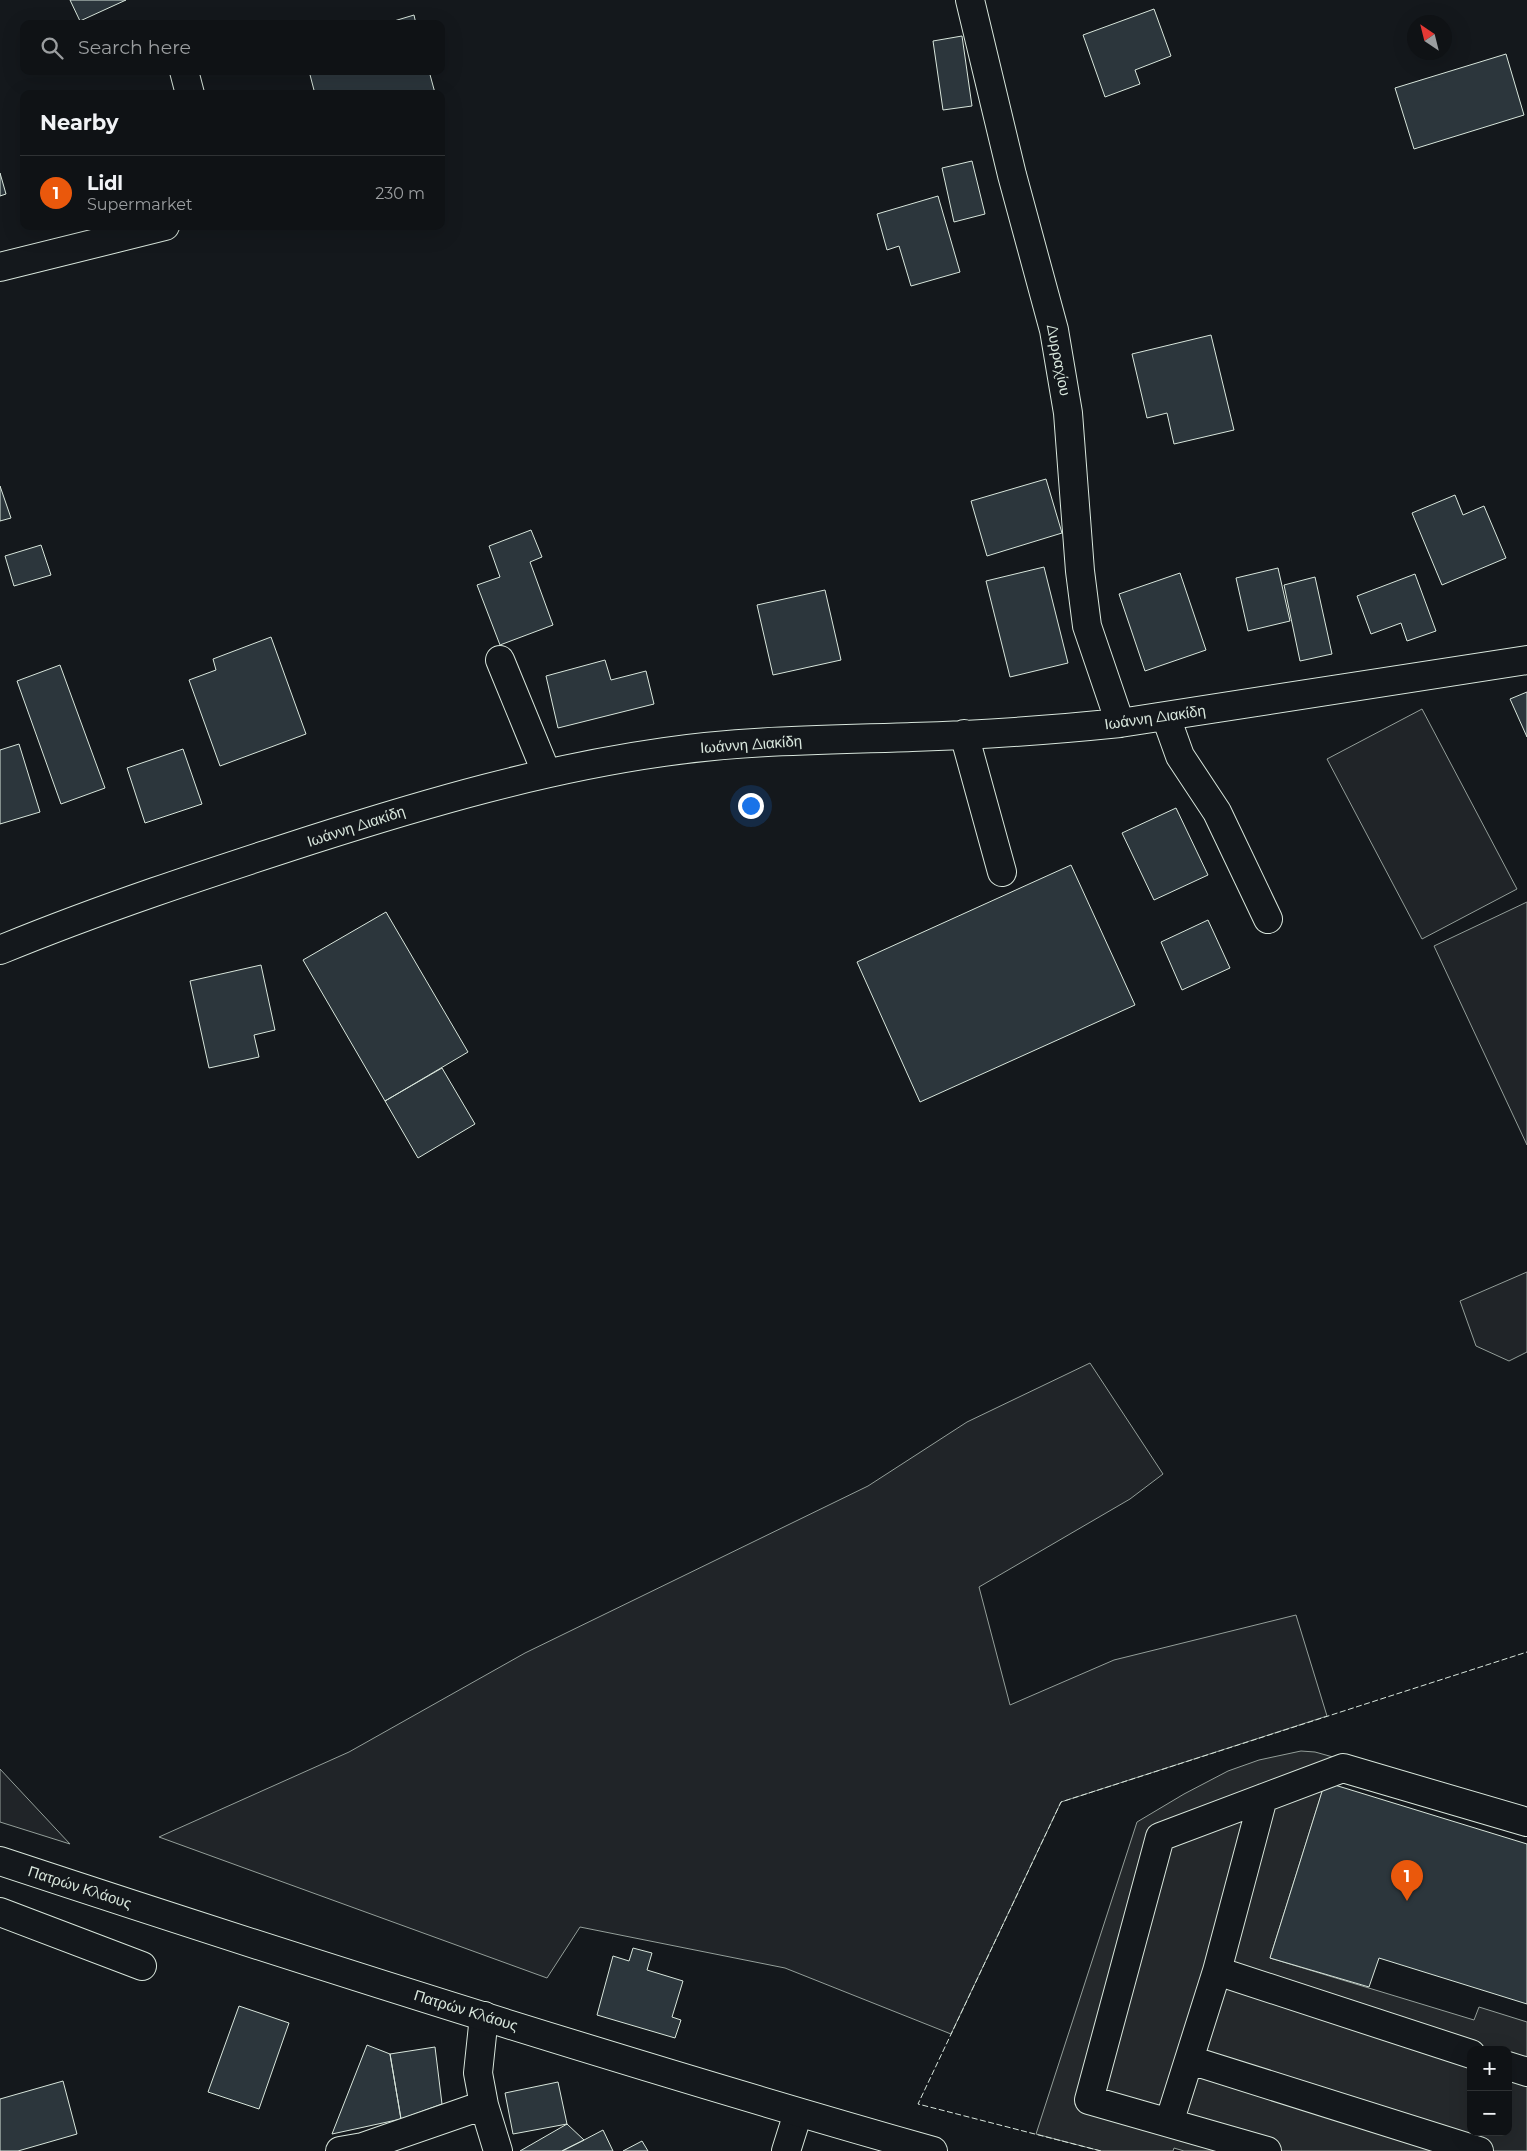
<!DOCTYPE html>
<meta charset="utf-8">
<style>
:root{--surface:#0f1215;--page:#1d2022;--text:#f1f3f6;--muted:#9b9ea0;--line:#2f3234;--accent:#ea580c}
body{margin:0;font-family:Montserrat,sans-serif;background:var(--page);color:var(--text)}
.controls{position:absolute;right:15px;bottom:15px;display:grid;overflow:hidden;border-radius:10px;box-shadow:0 5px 20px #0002}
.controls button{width:45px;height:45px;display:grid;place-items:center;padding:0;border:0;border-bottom:1px solid var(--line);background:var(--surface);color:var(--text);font:25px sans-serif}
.compass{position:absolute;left:1407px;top:15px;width:45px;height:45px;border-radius:50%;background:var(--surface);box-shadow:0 5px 20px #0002;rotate:325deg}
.you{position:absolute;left:750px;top:805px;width:18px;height:18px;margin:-12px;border:4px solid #fff;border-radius:50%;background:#1a73e8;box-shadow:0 0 0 8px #1a73e833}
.badge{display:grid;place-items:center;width:32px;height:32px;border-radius:50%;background:var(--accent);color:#fff;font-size:16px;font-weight:700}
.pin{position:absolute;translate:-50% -41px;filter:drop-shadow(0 1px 2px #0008)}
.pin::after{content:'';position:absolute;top:26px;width:18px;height:15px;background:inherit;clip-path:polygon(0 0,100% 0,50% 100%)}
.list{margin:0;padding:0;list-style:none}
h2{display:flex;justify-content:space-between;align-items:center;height:65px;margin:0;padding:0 20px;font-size:21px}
h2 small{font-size:16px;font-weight:400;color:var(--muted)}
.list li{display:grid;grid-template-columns:32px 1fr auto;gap:15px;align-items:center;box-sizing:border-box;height:75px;padding:0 20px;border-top:1px solid var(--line)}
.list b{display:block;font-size:19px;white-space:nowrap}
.list p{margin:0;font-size:16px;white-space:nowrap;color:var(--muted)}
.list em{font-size:16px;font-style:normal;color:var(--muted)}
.icon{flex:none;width:28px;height:28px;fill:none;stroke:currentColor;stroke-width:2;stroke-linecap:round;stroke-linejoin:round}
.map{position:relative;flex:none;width:1527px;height:2151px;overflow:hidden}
.search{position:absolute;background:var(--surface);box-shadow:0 5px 20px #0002;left:20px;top:20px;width:425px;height:55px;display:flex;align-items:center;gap:12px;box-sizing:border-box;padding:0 18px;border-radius:10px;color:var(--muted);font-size:19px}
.panel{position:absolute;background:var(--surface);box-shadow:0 5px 20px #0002;left:20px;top:90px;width:425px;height:140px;border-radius:10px}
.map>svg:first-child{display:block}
.green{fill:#202428;stroke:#939e99}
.parking{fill:#24282b;stroke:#939e99;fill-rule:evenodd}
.building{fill:#2c363c;stroke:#d8e6dc}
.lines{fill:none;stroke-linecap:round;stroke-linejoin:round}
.minor-casing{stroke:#d8e6dc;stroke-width:30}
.major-casing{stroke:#d8e6dc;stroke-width:30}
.minor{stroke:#14181c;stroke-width:28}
.major{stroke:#14181c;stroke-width:28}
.fence{stroke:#d8e6dc;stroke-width:1;stroke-dasharray:6 2.5;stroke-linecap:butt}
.labels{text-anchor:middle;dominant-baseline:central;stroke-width:4;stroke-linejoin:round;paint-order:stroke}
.street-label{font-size:15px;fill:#d8e6dc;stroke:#14181c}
</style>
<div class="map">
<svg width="1527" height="2151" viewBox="0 0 1527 2151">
<rect width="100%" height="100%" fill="#14181c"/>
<path class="green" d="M1422,709L1517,889L1422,939L1327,759Z
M1527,902V1145L1434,946Z
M1527,1272V1352L1509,1361L1476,1346L1460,1301Z
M1090,1363L1163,1474L1130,1499L979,1587L1010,1705L1114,1660L1296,1615L1327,1716L1061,1802L951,2034L785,1968L580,1927L547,1978L159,1837L349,1752L525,1653L868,1486L967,1422Z
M0,1769L70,1844L0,1822Z"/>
<path class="parking" d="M1301,1751L1315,1752L1333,1757L1270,1958L1474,2020L1479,2007L1527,2022V2151H1184L1174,2148L1173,2151H1101L1036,2134L1137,1822L1184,1794L1228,1771L1259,1760ZM1471,2050H1508V2132H1471Z"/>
<path class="building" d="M70,0H126L80,21Z
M1154,9L1171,56L1135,70L1140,84L1105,97L1083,35Z
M414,15L416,24H384Z
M962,36L972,106L943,110L933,41Z
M1506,54L1524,115L1414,149L1395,88Z
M309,71H429L435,93L315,94Z
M972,161L985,214L954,222L942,168Z
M0,173L6,194L0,196Z
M938,196L960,272L911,286L899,246L887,250L877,214Z
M1211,335L1234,430L1174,444L1167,413L1147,418L1132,354Z
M1046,479L1062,533L987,556L971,501Z
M0,486L11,518L0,521Z
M1455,495L1463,515L1484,506L1506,558L1442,585L1412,513Z
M531,530L542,557L530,562L553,625L500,645L477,585L500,577L489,546Z
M41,545L51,575L14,586L5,556Z
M1044,567L1068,663L1010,677L986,581Z
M1278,568L1290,621L1248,631L1236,578Z
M1180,573L1206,650L1145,671L1119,594Z
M1415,574L1436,631L1407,641L1401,623L1371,634L1357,596Z
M1315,577L1332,654L1300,661L1284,585Z
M825,590L841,660L773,675L757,605Z
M271,637L306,734L220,766L189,680L216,670L213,659Z
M605,660L611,680L646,671L654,704L558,728L546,676Z
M60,665L105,788L61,804L17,681Z
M1527,692V737L1510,699Z
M19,744L40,812L0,824V750Z
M183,749L202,804L145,823L127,768Z
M1176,808L1208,875L1154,900L1122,833Z
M1071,865L1135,1005L920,1102L857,962Z
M386,912L468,1052L385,1101L303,960Z
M1208,920L1230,968L1182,990L1161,942Z
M261,965L275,1030L254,1035L259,1057L209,1068L190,981Z
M442,1068L475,1124L418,1158L385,1101Z
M1325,1782L1527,1844V2004L1379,1958L1369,1987L1270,1958Z
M633,1948L652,1953L647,1970L683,1981L672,2017L681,2020L675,2038L597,2015L613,1956L629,1961Z
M239,2006L289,2023L259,2109L208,2092Z
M367,2045L390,2054L401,2119L332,2134Z
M435,2047L442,2104L401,2119L390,2054Z
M63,2081L77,2134L18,2151H0V2099Z
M558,2082L567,2124L513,2134L505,2093Z
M567,2124L584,2140L562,2151H520Z
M603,2130L613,2151H562L584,2140Z
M642,2141L648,2151H623Z"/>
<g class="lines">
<defs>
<path id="minor" d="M970,0L1012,175L1054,330L1068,413L1080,571L1087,626L1120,723
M184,71L190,94
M0,267L165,226
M500,660L546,772
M1166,717L1180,756L1217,812L1268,919
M964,734L1002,872
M0,950C102,908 206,874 311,840C427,803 543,769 664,752C746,740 829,740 912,737C981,735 1051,730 1120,723L1527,660
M1263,1798L1217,1971L1471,2054
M0,1912L142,1966
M1190,2060L1479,2151
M1508,2066L1527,2072
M484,2105L498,2151
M1169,2123L1217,1971
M340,2151L363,2147L484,2105L478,2073L484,2016
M786,2151L798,2113
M1267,2151L1089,2100L1160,1837L1343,1768L1527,1822"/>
<path id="major" d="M0,1861C309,1963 620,2062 933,2151"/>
</defs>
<use href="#minor" class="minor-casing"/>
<use href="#major" class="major-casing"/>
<use href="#minor" class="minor"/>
<use href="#major" class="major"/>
<path class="fence" d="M1101,2151L918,2104L1061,1802L1527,1652"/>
</g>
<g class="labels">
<g class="street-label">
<text transform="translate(1059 360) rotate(79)">Δυρραχίου</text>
<text transform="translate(1155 717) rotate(-8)">Ιωάννη Διακίδη</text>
<text transform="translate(751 744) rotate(-4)">Ιωάννη Διακίδη</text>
<text transform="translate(356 826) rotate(-18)">Ιωάννη Διακίδη</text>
<text transform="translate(80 1887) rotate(18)">Πατρών Κλάους</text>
<text transform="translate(466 2010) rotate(17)">Πατρών Κλάους</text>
</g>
</g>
</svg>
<div class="controls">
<button>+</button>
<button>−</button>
</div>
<svg class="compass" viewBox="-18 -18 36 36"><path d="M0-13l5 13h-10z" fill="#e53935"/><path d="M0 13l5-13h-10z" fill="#9b9ea0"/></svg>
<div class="you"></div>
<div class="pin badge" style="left:1407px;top:1901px">1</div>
<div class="search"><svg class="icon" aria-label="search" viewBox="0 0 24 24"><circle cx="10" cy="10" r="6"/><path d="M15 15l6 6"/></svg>Search here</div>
<section class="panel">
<h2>Nearby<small></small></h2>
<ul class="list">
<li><span class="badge">1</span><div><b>Lidl</b><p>Supermarket</p></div><em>230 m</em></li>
</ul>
</section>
</div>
